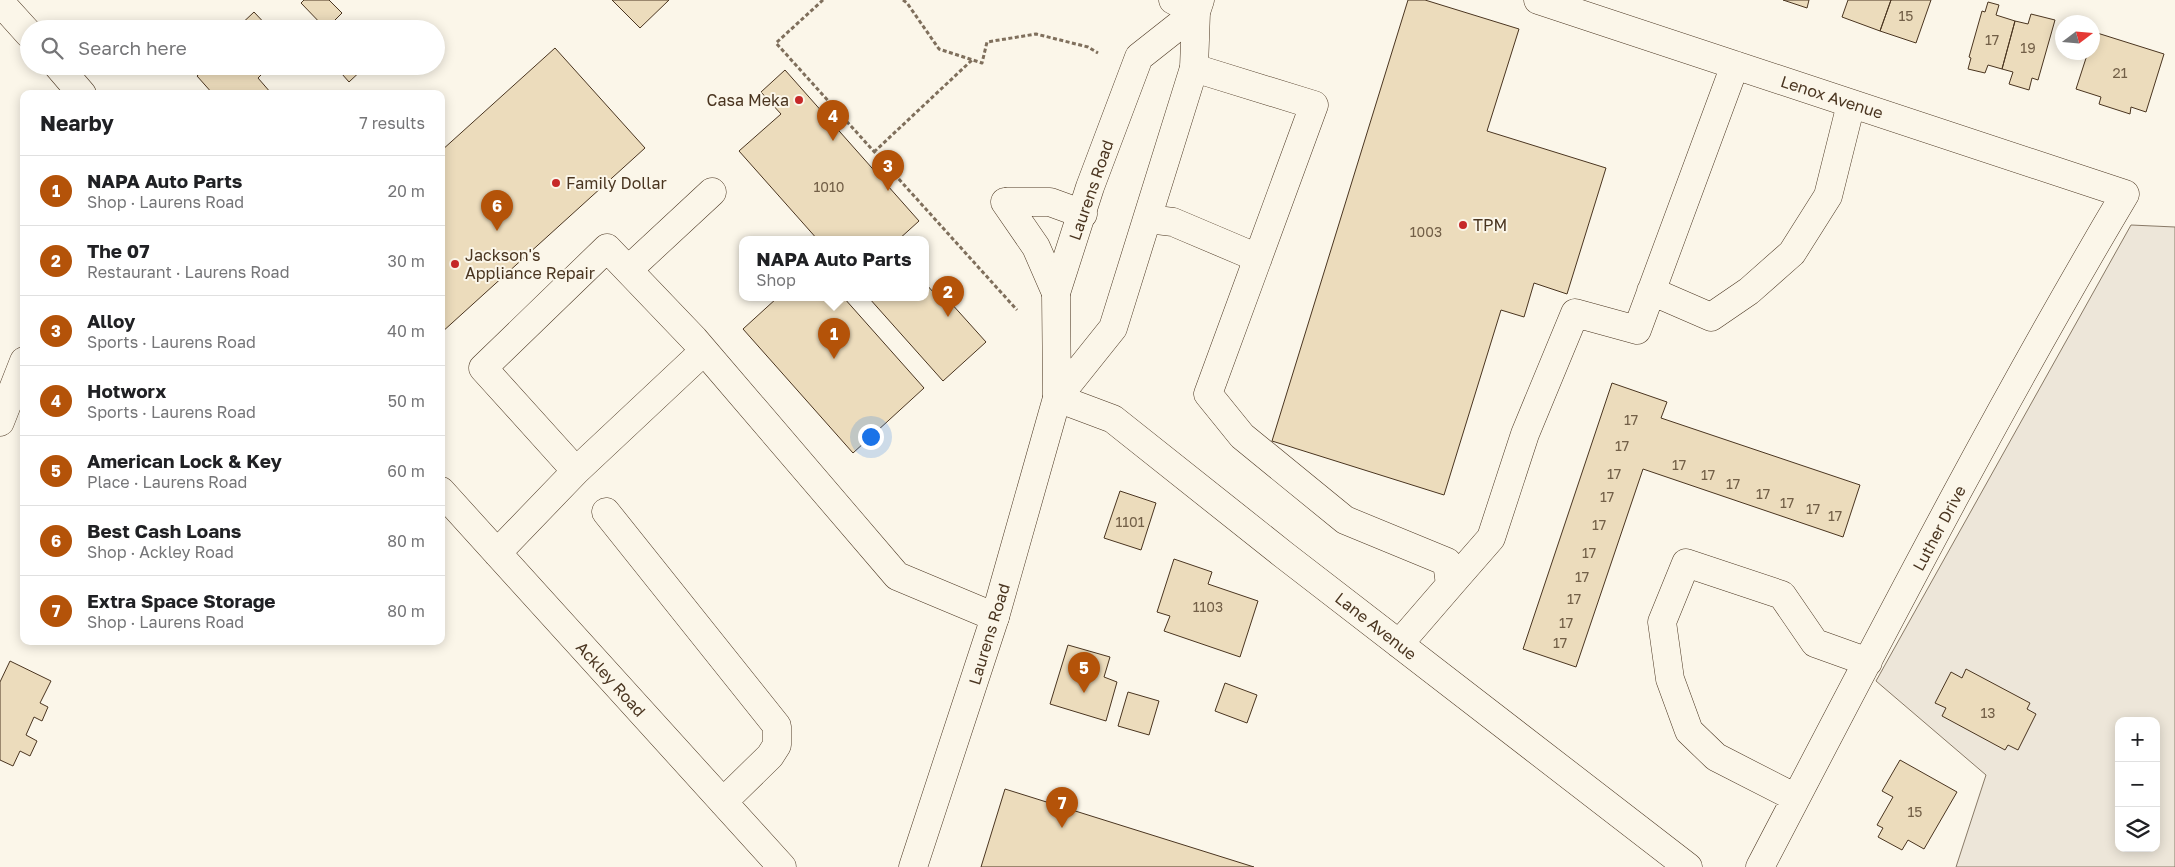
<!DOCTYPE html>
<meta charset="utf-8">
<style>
:root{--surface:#fff;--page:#f6f6f6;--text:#202124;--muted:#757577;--line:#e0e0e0;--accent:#b45309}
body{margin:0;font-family:"Golos Text",sans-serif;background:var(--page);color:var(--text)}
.controls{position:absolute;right:15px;bottom:15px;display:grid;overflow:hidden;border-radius:10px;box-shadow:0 2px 12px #0003}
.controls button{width:45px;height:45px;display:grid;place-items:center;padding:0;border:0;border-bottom:1px solid var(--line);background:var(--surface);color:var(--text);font:25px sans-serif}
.compass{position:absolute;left:2055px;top:15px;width:45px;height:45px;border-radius:50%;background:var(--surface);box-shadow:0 2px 12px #0003;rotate:74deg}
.you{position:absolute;left:870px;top:436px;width:18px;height:18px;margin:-12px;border:4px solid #fff;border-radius:50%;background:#1a73e8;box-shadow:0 0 0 8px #1a73e833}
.badge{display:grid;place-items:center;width:32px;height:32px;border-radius:50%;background:var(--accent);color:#fff;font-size:16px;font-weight:700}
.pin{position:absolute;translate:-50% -41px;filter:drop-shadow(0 1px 2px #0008)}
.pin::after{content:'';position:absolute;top:26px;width:18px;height:15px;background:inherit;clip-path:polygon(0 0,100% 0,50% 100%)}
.popup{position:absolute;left:739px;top:236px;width:190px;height:65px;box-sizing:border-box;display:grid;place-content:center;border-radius:10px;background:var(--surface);filter:drop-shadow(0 1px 4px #0005);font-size:16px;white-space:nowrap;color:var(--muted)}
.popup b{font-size:19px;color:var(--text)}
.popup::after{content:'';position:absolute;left:50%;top:100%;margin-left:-10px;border:10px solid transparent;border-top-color:var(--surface)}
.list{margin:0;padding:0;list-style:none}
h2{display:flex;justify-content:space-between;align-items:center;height:65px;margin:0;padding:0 20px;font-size:21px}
h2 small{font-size:16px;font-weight:400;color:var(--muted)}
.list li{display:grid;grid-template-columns:32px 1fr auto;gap:15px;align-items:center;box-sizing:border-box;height:70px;padding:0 20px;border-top:1px solid var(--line)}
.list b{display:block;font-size:19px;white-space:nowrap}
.list p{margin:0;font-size:16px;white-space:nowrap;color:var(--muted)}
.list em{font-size:16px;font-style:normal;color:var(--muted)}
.icon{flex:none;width:28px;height:28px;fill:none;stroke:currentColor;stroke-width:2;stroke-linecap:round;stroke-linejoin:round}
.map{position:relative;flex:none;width:2175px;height:867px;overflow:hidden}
.search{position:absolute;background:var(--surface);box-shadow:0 2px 12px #0003;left:20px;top:20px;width:425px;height:55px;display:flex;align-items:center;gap:12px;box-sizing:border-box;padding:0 18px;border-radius:28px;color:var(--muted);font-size:19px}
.panel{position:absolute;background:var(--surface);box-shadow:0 2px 12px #0003;left:20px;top:90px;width:425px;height:555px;border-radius:10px}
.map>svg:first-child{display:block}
.green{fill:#ede6d9;stroke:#887966;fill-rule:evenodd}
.building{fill:#ecdcbc;stroke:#4a3520}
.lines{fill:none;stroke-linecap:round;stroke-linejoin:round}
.minor-casing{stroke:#4a3520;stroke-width:29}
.major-casing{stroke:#4a3520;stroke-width:29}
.path{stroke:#7f6f5c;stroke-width:3;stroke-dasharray:4 2.5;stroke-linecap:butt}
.minor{stroke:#fbf6e9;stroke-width:28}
.major{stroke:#fbf6e9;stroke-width:28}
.poi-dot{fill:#c62828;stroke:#fbf6e9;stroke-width:2}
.labels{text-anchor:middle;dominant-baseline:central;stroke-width:4;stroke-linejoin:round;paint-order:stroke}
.number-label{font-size:14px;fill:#725f47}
.street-label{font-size:16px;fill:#4a3520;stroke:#fbf6e9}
.poi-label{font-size:16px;fill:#4a3520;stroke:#fbf6e9;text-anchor:start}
</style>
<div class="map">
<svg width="2175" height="867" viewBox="0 0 2175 867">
<rect width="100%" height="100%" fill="#fbf6e9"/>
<path class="green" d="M2131,225L2175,227V867H1956L1986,775L1876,681ZM2119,721H2156V848H2119Z"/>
<path class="building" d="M304,0H329L342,13L326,29L301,3Z
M612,0H669L640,28Z
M1408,0H1425L1519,29L1487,131L1606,168L1567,294L1534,283L1524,317L1501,310L1444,495L1272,441Z
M1783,0H1809L1807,8Z
M1848,0H1891L1880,31L1842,17Z
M1891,0H1931L1916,43L1880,31Z
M1988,2L1999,5L1996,15L2015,21L2002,69L1988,65L1985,73L1968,69L1971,58L1969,57L1982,11L1985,12Z
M254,12L270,29H236Z
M2031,14L2055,20L2038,80L2032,78L2029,90L2009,84L2013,72L2002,69L2015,21L2028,24Z
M2094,32L2164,54L2146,112L2131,107L2130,114L2099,104L2101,97L2076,89L2088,52H2092Z
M555,48L645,148L441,333V151Z
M208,66H270L258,78L271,93L232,94L230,92L228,94H213L197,76Z
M335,66H366L349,82Z
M785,70L919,221L898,240H818L739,151L781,114L761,92Z
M925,283L945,305L950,302L986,342L943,381L869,298H925Z
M777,298H844L924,388L853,453L743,329Z
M1612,383L1667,402L1661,418L1860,485L1843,537L1643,469L1576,667L1523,649Z
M1120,491L1156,503L1141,550L1104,538Z
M1174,559L1212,572L1208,584L1258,601L1240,657L1164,631L1170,616L1157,612Z
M1068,645L1110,657L1104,677L1117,682L1106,721L1050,704Z
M10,661L51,681L40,703L48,707L42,721L34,717L26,735L37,741L30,756L20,751L13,766L0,760V682Z
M1966,669L2030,703L2027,709L2036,714L2018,750L2008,745L2005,750L1942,716L1946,708L1935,703L1951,672L1962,678Z
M1225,683L1257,695L1247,723L1215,711Z
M1128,692L1159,701L1149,735L1118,726Z
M1900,760L1957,792L1924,849L1908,840L1902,850L1878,837L1883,828L1877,825L1893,797L1882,791Z
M1005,789L1254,867H981Z"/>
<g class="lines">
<defs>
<path id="minor" d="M1173,0L1196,12
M1538,0L2125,194C1995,413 1878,641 1760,867
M0,2L29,34
M58,66L82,94
M1194,68L1314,105L1208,394L1242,436L1345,520L1447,562L1450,585L1399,644
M1005,202L1036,247L1056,293
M1005,202H1050L1083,214
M1148,219L1173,222L1258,258
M628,270L712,192
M1651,291L1711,317L1749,291L1792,253L1828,196L1851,104
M704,351L576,471L483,368L607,248L694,339L897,576L995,617
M1057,398L1113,419L1284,555L1688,867
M0,422L24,361
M441,491L782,867
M606,512L777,726V745L770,756L723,802
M497,553L576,471
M1450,585L1491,538L1525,434L1575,313L1637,330L1735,65
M1796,798L1716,757L1689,731L1670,679L1662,622L1686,563L1782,595L1815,643L1868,662"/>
<path id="major" d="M1057,398L1113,328L1194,68L1196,12L1200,0
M913,867L995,617L1057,398L1056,293L1090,187L1139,57L1196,12"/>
</defs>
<use href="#minor" class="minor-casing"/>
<use href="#major" class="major-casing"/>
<path class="path" d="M823,0L776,43L1017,310
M903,0L907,3L939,49L982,63L987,42L1036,34L1088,47L1098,53
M874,152L972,60"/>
<use href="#minor" class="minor"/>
<use href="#major" class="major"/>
</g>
<g class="poi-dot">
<circle cx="799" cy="100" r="5"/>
<circle cx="556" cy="183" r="5"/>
<circle cx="1463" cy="225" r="5"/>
<circle cx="455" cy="264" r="5"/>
</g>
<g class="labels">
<g class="number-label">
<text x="1906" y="15">15</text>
<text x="1992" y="39">17</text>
<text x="2028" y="47">19</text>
<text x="2120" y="72">21</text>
<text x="829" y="186">1010</text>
<text x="1426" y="231">1003</text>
<text x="1631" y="419">17</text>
<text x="1622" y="445">17</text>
<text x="1679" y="464">17</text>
<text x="1614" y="473">17</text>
<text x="1708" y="474">17</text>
<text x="1733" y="483">17</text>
<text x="1763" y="493">17</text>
<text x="1607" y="496">17</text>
<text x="1787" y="502">17</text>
<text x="1813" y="508">17</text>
<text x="1835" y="515">17</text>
<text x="1130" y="521">1101</text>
<text x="1599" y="524">17</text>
<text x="1589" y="552">17</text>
<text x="1582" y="576">17</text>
<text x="1574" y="598">17</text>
<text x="1208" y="606">1103</text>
<text x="1566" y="622">17</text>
<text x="1560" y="642">17</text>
<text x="1988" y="712">13</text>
<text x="1915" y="811">15</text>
</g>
<g class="street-label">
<text transform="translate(1832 97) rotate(18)">Lenox Avenue</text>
<text transform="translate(1091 190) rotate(-71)">Laurens Road</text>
<text transform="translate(1939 528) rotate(-62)">Luther Drive</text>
<text transform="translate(1376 626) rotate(38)">Lane Avenue</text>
<text transform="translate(989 634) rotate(-73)">Laurens Road</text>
<text transform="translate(611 679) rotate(48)">Ackley Road</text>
</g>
<g class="poi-label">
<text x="789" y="100" text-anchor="end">Casa Meka</text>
<text x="566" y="183">Family Dollar</text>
<text x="1473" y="225">TPM</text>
<text x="465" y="255">Jackson's<tspan x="465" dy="18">Appliance Repair</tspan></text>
</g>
</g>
</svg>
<div class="controls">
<button>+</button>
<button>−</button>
<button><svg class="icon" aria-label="layers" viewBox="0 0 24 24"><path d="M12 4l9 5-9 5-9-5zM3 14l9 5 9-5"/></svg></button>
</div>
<svg class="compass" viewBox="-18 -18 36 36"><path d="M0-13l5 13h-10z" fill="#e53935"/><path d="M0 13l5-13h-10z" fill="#757577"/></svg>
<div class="you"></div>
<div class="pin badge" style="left:834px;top:359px">1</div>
<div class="popup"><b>NAPA Auto Parts</b>Shop</div>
<div class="pin badge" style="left:948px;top:317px">2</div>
<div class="pin badge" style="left:888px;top:191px">3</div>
<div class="pin badge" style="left:833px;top:141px">4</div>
<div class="pin badge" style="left:1084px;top:693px">5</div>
<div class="pin badge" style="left:497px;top:231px">6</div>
<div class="pin badge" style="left:1062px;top:828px">7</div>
<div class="search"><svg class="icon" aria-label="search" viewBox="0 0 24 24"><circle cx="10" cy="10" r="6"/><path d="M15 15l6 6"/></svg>Search here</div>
<section class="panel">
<h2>Nearby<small>7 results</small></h2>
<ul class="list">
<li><span class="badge">1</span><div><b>NAPA Auto Parts</b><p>Shop · Laurens Road</p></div><em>20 m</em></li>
<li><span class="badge">2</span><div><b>The 07</b><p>Restaurant · Laurens Road</p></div><em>30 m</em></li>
<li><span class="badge">3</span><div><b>Alloy</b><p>Sports · Laurens Road</p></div><em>40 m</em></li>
<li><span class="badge">4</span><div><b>Hotworx</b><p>Sports · Laurens Road</p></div><em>50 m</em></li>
<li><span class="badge">5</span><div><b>American Lock &amp; Key</b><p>Place · Laurens Road</p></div><em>60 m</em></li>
<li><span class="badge">6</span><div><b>Best Cash Loans</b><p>Shop · Ackley Road</p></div><em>80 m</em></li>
<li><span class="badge">7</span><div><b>Extra Space Storage</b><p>Shop · Laurens Road</p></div><em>80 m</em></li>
</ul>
</section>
</div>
